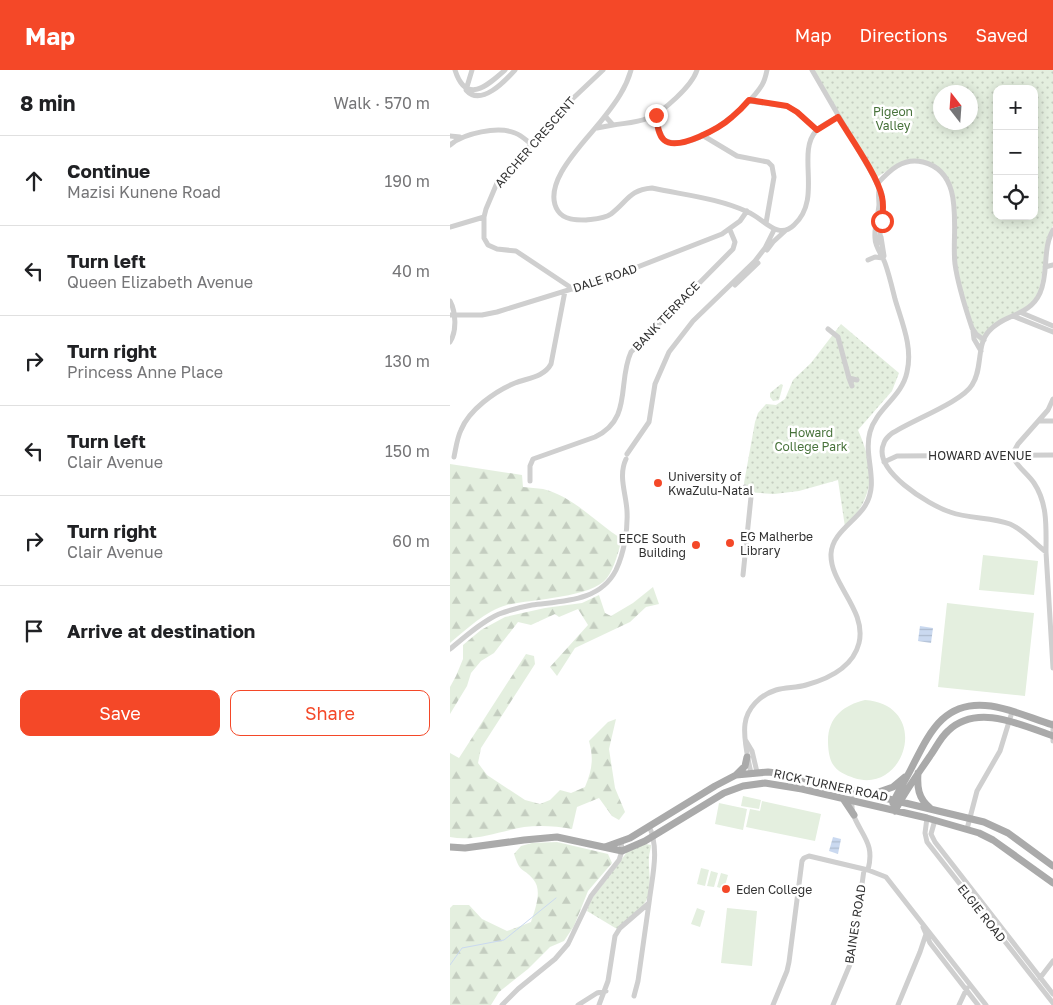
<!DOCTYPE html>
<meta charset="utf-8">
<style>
:root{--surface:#fff;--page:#f6f6f6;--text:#202124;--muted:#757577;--line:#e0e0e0;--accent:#f44828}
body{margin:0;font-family:"Golos Text",sans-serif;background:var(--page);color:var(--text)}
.controls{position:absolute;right:15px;top:15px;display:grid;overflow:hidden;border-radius:10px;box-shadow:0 2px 12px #0003}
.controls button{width:45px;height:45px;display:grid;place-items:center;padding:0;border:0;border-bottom:1px solid var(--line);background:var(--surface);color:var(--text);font:25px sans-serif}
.compass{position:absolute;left:483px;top:15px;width:45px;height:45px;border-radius:50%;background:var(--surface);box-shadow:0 2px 12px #0003;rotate:343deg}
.stop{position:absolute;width:15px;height:15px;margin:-11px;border:4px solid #f44828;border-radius:50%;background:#fff}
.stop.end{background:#f44828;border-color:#fff;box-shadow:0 1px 5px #0008}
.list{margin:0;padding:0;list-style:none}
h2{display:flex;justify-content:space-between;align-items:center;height:65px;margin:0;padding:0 20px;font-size:21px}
h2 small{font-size:16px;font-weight:400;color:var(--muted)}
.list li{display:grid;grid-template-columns:32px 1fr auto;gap:15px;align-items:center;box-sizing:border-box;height:90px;padding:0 20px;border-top:1px solid var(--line)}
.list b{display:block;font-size:19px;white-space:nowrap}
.list p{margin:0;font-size:16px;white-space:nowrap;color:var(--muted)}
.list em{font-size:16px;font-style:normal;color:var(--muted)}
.actions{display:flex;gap:10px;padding:15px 20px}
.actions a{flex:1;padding:11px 0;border:1px solid var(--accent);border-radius:10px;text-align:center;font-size:18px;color:var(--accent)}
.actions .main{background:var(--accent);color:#fff}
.icon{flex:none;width:28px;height:28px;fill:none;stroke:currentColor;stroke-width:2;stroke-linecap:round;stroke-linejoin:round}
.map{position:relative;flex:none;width:603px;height:935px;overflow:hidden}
header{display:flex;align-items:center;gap:30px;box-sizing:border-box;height:70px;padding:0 25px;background:var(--accent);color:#fff}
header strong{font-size:24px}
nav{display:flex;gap:28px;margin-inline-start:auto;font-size:18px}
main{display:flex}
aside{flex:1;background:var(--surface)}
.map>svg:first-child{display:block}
.green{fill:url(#green-dots);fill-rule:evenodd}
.forest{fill:url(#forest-firs)}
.pitch{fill:#e4efdf}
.water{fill:url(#water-rules)}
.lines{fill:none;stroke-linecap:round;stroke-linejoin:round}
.stream{stroke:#cad9f0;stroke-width:1}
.minor{stroke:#cfcfcf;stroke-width:5}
.major{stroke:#aaa;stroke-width:7}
.route{stroke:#f44828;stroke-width:6}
.poi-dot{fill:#f44828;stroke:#fff;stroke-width:2}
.labels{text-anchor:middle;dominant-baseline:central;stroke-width:5;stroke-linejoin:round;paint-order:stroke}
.park-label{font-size:12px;fill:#47723a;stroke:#fff}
.street-label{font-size:12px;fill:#323232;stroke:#fff}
.poi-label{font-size:12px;fill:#323232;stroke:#fff;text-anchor:start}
</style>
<header>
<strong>Map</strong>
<nav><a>Map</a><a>Directions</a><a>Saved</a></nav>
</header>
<main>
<aside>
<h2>8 min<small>Walk · 570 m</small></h2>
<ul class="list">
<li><svg class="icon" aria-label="ahead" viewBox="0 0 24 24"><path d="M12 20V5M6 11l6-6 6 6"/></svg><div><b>Continue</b><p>Mazisi Kunene Road</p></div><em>190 m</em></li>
<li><svg class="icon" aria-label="left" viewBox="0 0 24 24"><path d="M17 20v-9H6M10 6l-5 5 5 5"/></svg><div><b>Turn left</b><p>Queen Elizabeth Avenue</p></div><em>40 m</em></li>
<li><svg class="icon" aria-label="right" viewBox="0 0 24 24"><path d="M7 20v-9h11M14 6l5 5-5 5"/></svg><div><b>Turn right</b><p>Princess Anne Place</p></div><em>130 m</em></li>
<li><svg class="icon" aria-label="left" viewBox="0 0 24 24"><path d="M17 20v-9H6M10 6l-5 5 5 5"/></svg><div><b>Turn left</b><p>Clair Avenue</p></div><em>150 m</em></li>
<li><svg class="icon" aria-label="right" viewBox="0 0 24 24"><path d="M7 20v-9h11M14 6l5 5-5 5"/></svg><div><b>Turn right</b><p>Clair Avenue</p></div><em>60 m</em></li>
<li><svg class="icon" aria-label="arrive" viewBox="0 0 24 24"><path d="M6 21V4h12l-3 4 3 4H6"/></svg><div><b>Arrive at destination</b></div></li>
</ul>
<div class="actions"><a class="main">Save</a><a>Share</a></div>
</aside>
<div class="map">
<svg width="603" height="935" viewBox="0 0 603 935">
<defs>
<pattern id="green-dots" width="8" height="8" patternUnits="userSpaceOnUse" patternTransform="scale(1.25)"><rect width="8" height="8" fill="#e4efdf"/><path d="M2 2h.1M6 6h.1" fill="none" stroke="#c4cdc0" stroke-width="1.8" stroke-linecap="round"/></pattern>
<pattern id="forest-firs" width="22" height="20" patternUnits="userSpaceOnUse" patternTransform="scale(1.25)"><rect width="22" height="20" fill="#e4efdf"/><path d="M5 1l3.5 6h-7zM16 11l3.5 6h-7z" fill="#c4cdc0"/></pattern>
<pattern id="water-rules" width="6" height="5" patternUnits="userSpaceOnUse" patternTransform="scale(1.25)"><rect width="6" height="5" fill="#cad9f0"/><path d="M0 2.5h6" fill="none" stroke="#aebbce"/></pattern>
</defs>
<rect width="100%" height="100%" fill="#fff"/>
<path class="green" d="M362,0H603V156L600,161L589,221L581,234L546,254L531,274C520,258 513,238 509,218C503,188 508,156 502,127C498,108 482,91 462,92C449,93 435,102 424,109ZM547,19H584V146H547ZM490,22H520V52H490Z
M391,254L449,303L442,321L408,360C425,399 426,425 395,457L388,410L349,421L324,424L295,422L294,413L305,352L308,343L316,334L326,335L335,329L343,310L361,293Z
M331,314L333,315L329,330L323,331L320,327V323Z
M196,774L201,775C201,779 199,783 199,787C198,800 203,819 196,831C190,842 176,850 167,859L137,841L141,830L177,782Z"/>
<path class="forest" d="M0,394L72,405L73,417C80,418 87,418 93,419C123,426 146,453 172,469C168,482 165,497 157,508C142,528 81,529 57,535C35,541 17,559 0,573Z
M203,517L209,534L196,537L180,552L125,578L107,606L100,597L138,555L128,539L109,547L105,544L81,555L68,552L44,583L31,591L21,603L17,616L0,644V617L6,606L13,589V575L31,560L55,547L95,538L132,533L149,525L155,543L161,546L183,533Z
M76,584L84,586L85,594L31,678L28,693L37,705L75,730L90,734L100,730L110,720L121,723L135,717C142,700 144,689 139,671L158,652L166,649L159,679L165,718L175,742L169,750L162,746L149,728L127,737L122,759C107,756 89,755 74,757C50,761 25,772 0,767V683L9,688Z
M107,772L158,784L162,793L138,821L124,856L114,871L100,877L78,899L49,922L41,935H0V838L3,835H19L32,849L57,861L81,852C85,840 93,820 83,809C72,796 71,805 64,784L71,776L82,773Z"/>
<path class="pitch" d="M533,485L588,491L584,525L529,520Z
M497,533L584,543L575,626L488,617Z
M415,630C482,635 456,725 404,708C396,705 387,702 382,693C379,687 378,678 378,671C378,647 394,635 415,630Z
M293,726L311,730L309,739L291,736Z
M312,731L371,744L365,771L296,757L300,739L310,741Z
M269,733L297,739L293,760L265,754Z
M251,798L259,800L255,816L247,814Z
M261,801L268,803L264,817L257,816Z
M271,803L278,805L274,819L267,817Z
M247,838L255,841L250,857L241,854Z
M277,838L307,841L302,896L271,893Z"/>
<path class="water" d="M470,556L483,558L481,573L468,571Z
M383,767L391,769L388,784L379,781Z"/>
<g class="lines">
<path class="stream" d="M0,895L12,878L54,870L106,828"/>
<path class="minor" d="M5,0C16,35 37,16 55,0
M22,0L16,20C31,37 55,11 65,0
M181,0C176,18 166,32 155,46C140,67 89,112 108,141C114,150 126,150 136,150C144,149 154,149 161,144C178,131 179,120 202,118C234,125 268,128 298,142C313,148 328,171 344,155C373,129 346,83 366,61C372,55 381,51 388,47
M362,0L424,107L432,124L433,135L430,165L427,175
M299,31L337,36L347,42L367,60
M206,45L208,58L214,70C242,85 298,38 312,15C315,10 316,5 317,0
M155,46L163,55C175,53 187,53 198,48C213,42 242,16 247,0
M147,58L163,55
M252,65L287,86L318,92L322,96L324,107L316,153
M0,66L10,67
M0,75C14,63 48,56 65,63C71,65 76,70 81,74
M427,114C440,100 453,87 473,92C517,103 501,163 505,194C508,216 515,237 522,258L526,264L534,270
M0,157L34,147
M603,160C592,179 599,203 590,223C579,247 555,243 539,261C526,275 533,299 522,315C512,332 460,351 441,364C439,366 435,369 434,373C421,400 479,435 500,442C519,449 541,447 560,454C574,460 584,473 596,482L603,598
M431,167L434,186
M317,180L323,172L335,161
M418,190L425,187L433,188
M595,197L603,195
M285,215L308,193
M123,219L66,181L47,179L38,175L34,168V147L36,139L47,113L117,34L153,0
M0,231C6,242 7,261 0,272
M572,243L603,256
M0,245H32L47,242L167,205L272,164L290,151L297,141
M563,246L603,262
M378,259L388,267L399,308L407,310
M523,261L524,269L531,281
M399,308L402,316
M590,351H603
M177,384L199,352L205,314L219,282L243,251L305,191L315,178L324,160
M4,387C6,378 7,368 11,360C19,340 45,321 65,313C78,308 94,307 101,294L115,221
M434,392L447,386L603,385
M80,411V396L83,389L145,367C183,349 167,312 181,282L283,179L285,172L280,160
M596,482C596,458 598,434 584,413C577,403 567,397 562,385L568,374L598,340L603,329
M293,505L301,427L300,421L295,417
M0,579C15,567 31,552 49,544C60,540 71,537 82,535C112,531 150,532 166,500C174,483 178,460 177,441C176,423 168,406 176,389
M603,653V671
M296,671L302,681L307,702
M301,703C298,689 293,669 295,654C297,638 310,625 326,620C336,617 346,618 356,615C378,609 403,597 409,573C417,540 380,514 381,484C382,463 405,452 415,436C430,412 413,387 420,362C426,339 452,327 457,302C463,277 452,253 445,229C442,217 439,204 435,193C432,185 425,177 425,168C424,157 428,146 429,135C429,129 428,125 429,120
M402,720C402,728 401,736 403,744C412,767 425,773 418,800
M477,748L475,763L477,772L603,933
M485,750L481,764L485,772L603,924
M517,759L527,721L550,681L562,642
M473,857L480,873L528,935
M590,908L603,891
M184,926L188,911L199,833
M52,935L68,919L105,889L118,874L141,826L169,790L172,781L171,771
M128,935L147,923L156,921
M149,935L158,911L165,866L170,858L199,833C202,807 210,779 199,756
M323,935L337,901L339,892L352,791L354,788L359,786L418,800L436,807L536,935
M383,935L401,892L414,800
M448,935L470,882L476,864
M509,935L517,918"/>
<path class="major" d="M468,703C467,717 468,728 480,738
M286,705L295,696L297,687
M423,724L443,717L455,707
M394,730L404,745
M443,733C448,721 455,711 461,699C479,664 493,629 541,636C562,639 583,649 603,655
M445,741C455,721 468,704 480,686C486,678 490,668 498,661C527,633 571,655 603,666
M0,777L15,778L74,770L107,767L172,781L195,771L274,723L293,716L315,713L352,719L477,748L529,763L543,770L603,813
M155,777L180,768L265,716L286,705L318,702L335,704L534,752L558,763L603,796"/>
</g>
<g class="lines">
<path class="route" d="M206,45C207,53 208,65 214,70C228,82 271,57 282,47C288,42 294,36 299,30L337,36L347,42L367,60L388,47C400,67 428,106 432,127C434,135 433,143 432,151"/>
</g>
<g class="poi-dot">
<circle cx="208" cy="413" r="5"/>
<circle cx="280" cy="473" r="5"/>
<circle cx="246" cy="475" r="5"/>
<circle cx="276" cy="819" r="5"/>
</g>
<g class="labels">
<g class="park-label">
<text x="443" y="41">Pigeon<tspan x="443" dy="14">Valley</tspan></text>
<text x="361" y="362">Howard<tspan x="361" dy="14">College Park</tspan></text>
</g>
<g class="street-label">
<text transform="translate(85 72) rotate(-49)">ARCHER CRESCENT</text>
<text transform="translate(155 208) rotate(-18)">DALE ROAD</text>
<text transform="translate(216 246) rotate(-46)">BANK TERRACE</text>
<text x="530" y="385">HOWARD AVENUE</text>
<text transform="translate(381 715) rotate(12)">RICK TURNER ROAD</text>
<text transform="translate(532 843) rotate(52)">ELGIE ROAD</text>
<text transform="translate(405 854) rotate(-81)">BAINES ROAD</text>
</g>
<g class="poi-label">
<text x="218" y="406">University of<tspan x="218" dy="14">KwaZulu-Natal</tspan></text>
<text x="290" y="466">EG Malherbe<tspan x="290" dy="14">Library</tspan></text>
<text x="236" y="468" text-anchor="end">EECE South<tspan x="236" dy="14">Building</tspan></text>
<text x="286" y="819">Eden College</text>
</g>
</g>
</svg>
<div class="controls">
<button>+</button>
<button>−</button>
<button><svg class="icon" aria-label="locate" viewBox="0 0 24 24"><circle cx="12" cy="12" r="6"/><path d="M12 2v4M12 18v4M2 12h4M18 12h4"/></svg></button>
</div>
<svg class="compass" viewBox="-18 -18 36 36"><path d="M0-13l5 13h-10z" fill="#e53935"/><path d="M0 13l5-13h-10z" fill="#757577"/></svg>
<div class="stop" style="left:432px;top:151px"></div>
<div class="stop end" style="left:206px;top:45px"></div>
</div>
</main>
